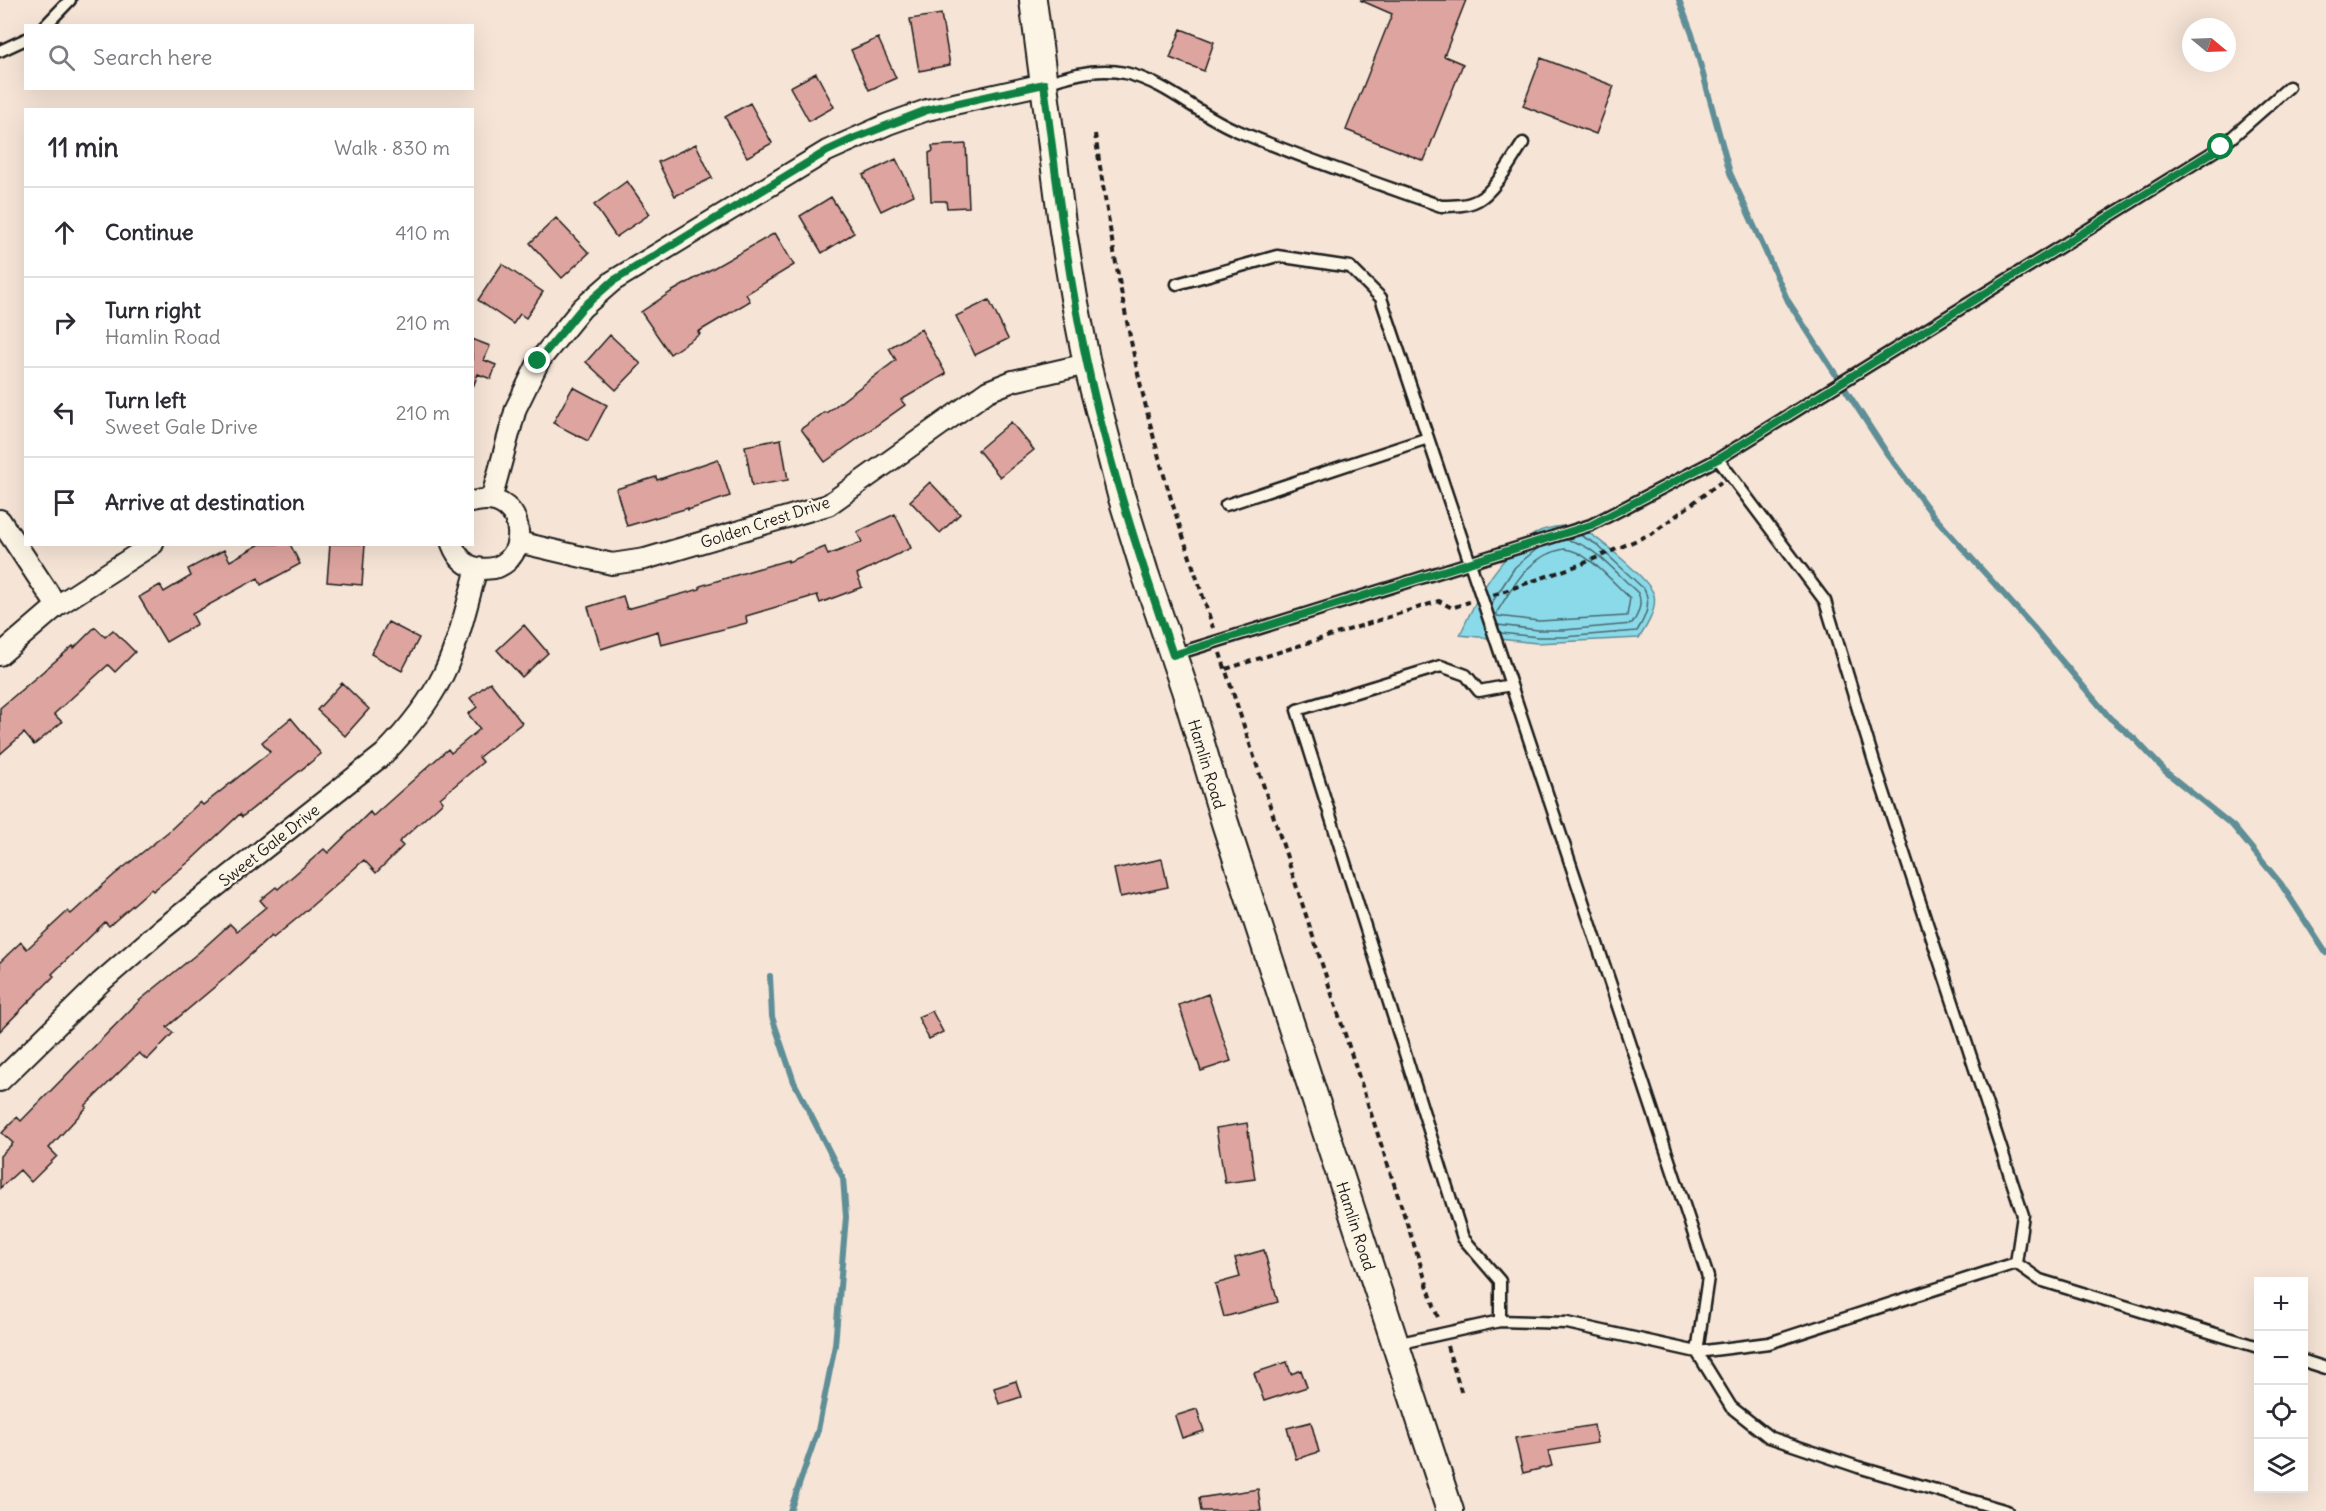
<!DOCTYPE html>
<meta charset="utf-8">
<style>
:root{--surface:#fff;--page:#f7f7f7;--text:#2b2b33;--muted:#7c7c81;--line:#e1e1e2}
body{margin:0;font-family:Delius,sans-serif;background:var(--page);color:var(--text)}
.controls{position:absolute;right:18px;bottom:18px;display:grid;overflow:hidden;border-radius:0px;box-shadow:0 6px 24px #0002}
.controls button{width:54px;height:54px;display:grid;place-items:center;padding:0;border:0;border-bottom:2px solid var(--line);background:var(--surface);color:var(--text);font:30px sans-serif}
.compass{position:absolute;left:2182px;top:18px;width:54px;height:54px;border-radius:50%;background:var(--surface);box-shadow:0 6px 24px #0002;rotate:109deg}
.stop{position:absolute;width:18px;height:18px;margin:-14px;border:4px solid #0b8043;border-radius:50%;background:#fff}
.stop.end{background:#0b8043;border-color:#fff;box-shadow:0 2px 6px #0008}
.list{margin:0;padding:0;list-style:none}
h2{display:flex;justify-content:space-between;align-items:center;height:78px;margin:0;padding:0 24px;font-size:26px}
h2 small{font-size:20px;font-weight:400;color:var(--muted)}
.list li{display:grid;grid-template-columns:39px 1fr auto;gap:18px;align-items:center;box-sizing:border-box;height:90px;padding:0 24px;border-top:2px solid var(--line)}
.list b{display:block;font-size:22px;white-space:nowrap}
.list p{margin:0;font-size:20px;white-space:nowrap;color:var(--muted)}
.list em{font-size:20px;font-style:normal;color:var(--muted)}
.icon{flex:none;width:33px;height:33px;fill:none;stroke:currentColor;stroke-width:2;stroke-linecap:round;stroke-linejoin:round}
.map{position:relative;flex:none;width:2326px;height:1511px;overflow:hidden}
.search{position:absolute;background:var(--surface);box-shadow:0 6px 24px #0002;left:24px;top:24px;width:450px;height:66px;display:flex;align-items:center;gap:15px;box-sizing:border-box;padding:0 21px;border-radius:0px;color:var(--muted);font-size:22px}
.panel{position:absolute;background:var(--surface);box-shadow:0 6px 24px #0002;left:24px;top:108px;width:450px;height:438px;border-radius:0px}
.map>svg:first-child{display:block}
.water{fill:#8bdae9;stroke:#5f8e97;stroke-width:1.5}
.lines{fill:none;stroke-linecap:round;stroke-linejoin:round}
.shore{stroke:#48686e;stroke-width:1.5}
.stream{stroke:#5f8e97;stroke-width:6}
.building{fill:#dea49f;stroke:#1c1c1c;stroke-width:1.5}
.service-casing{stroke:#1c1c1c;stroke-width:15}
.minor-casing{stroke:#1c1c1c;stroke-width:24}
.tertiary-casing{stroke:#1c1c1c;stroke-width:30}
.path{stroke:#1c1c1c;stroke-width:4;stroke-dasharray:6 4.5;stroke-linecap:butt}
.service{stroke:#fcf5e5;stroke-width:10}
.minor{stroke:#fcf5e5;stroke-width:20}
.tertiary{stroke:#fcf5e5;stroke-width:26}
.route{stroke:#0b8043;stroke-width:8}
.labels{text-anchor:middle;dominant-baseline:central;stroke-width:5;stroke-linejoin:round;paint-order:stroke}
.street-label{font-size:16px;fill:#1c1c1c;stroke:#fcf5e5}
</style>
<div class="map">
<svg width="2326" height="1511" viewBox="0 0 2326 1511">
<rect width="100%" height="100%" fill="#f6e5d7"/>
<filter id="ink" filterUnits="userSpaceOnUse"><feTurbulence type="fractalNoise" baseFrequency=".0167" numOctaves="2"/><feDisplacementMap in="SourceGraphic" scale="12" xChannelSelector="R" yChannelSelector="G"/><feConvolveMatrix kernelMatrix="1 2 1 2 8 2 1 2 1" color-interpolation-filters="sRGB"/></filter>
<g filter="url(#ink)">
<path class="water" d="M1563,526C1567,527 1573,526 1577,527C1593,532 1650,580 1654,595C1657,610 1647,626 1639,638L1537,643L1460,635C1477,596 1501,551 1540,531C1547,528 1556,527 1563,526Z"/>
<g class="lines">
<path class="shore" d="M1564,549C1587,550 1613,583 1630,598L1627,616L1539,621L1497,616V612C1514,585 1529,555 1564,549Z
M1491,604L1515,567L1538,548
M1498,625L1538,630H1564L1632,624C1638,615 1643,603 1638,593C1619,576 1592,542 1566,540
M1501,633L1538,637H1564L1637,631C1645,618 1652,604 1644,589L1596,544L1580,535"/>
<path class="stream" d="M1679,0L1692,34L1730,173L1788,301L1888,455L1932,514L2034,628L2110,718L2136,740L2166,772L2233,826L2281,884L2326,953
M770,976L772,1017L794,1082L843,1178L846,1217L835,1345L818,1430L790,1511"/>
</g>
<path class="building" d="M1360,0H1466L1444,56L1463,64L1424,161L1346,130L1392,14Z
M941,14L950,65L919,71L910,19Z
M1181,29L1214,42L1204,71L1170,58Z
M878,38L896,78L869,90L851,50Z
M1541,58L1614,86L1596,134L1523,106Z
M816,73L834,107L809,121L790,87Z
M750,103L772,143L747,157L725,117Z
M696,144L712,178L675,196L658,162Z
M966,144L969,207L947,208L946,201H931L929,153L933,151L932,146Z
M896,159L914,195L881,211L863,175Z
M627,181L650,214L616,237L594,205Z
M831,197L854,233L822,253L800,216Z
M556,218L589,253L562,278L530,243Z
M775,233L794,265L746,294L750,301L698,332L700,334L670,354L641,312L671,292Z
M502,264L543,292L526,318L520,314L513,324L478,300Z
M989,300L1008,339L975,355L956,316Z
M921,329L946,374L901,400L905,405L825,462L801,429L825,412L826,413L896,360L889,348Z
M610,335L641,364L616,390L586,362Z
M472,339L490,346L484,360L496,365L491,379L478,374L473,387Z
M573,387L607,405L588,441L553,423Z
M1011,422L1034,450L1000,477L978,450Z
M781,439L788,480L752,486L745,446Z
M718,459L730,496L688,510V508L627,526L616,489L656,477L657,480Z
M930,482L960,514L940,533L910,501Z
M895,514L911,548L857,574L862,587L820,603L817,595L746,616L747,623L661,645L658,631L601,649L588,607L623,596L627,609L700,589V586L753,570L788,560V562L825,547L828,555L862,542L857,532Z
M260,544H290L300,564L261,585L258,578L192,614L197,624L166,642L139,597L160,585L164,592L191,576L188,569L224,550L230,561Z
M330,544H365L362,585L327,582Z
M388,622L419,638L402,671L371,654Z
M524,625L548,653L522,677L497,650Z
M95,627L105,637L113,630L135,652L115,672L108,665L54,714L62,722L34,745L24,733L0,754V708L73,646L74,648Z
M490,682L522,723L479,757L483,762L440,798L443,802L399,842L403,846L376,873L364,860L300,916L273,938L271,936L224,979L167,1027L173,1033L147,1060L139,1053L85,1106L87,1107L49,1148L57,1156L31,1182L20,1170L0,1188V1156L13,1143L2,1133L17,1117L21,1121L140,1000L198,953L230,924L237,931L266,907L260,900L276,887L278,889L324,849L328,853L370,812L373,816L440,756L448,749L451,753L480,729L468,714L477,707L470,698Z
M342,683L369,709L345,736L317,710Z
M291,718L321,754L242,817L240,814L190,861L153,891L151,889L109,926L105,922L52,974L54,976L0,1031V962L21,942L27,949L68,911L71,914L114,875L168,832L200,802L203,805L270,752L262,742Z
M1162,859L1168,887L1120,897L1114,869Z
M1208,994L1231,1061L1201,1071L1179,1005Z
M932,1011L943,1032L929,1039L918,1017Z
M1247,1123L1255,1179L1225,1183L1216,1128Z
M1264,1250L1278,1302L1224,1317L1215,1284L1240,1277L1235,1258Z
M1287,1362L1291,1374L1301,1370L1307,1387L1264,1401L1254,1373Z
M1016,1381L1021,1397L999,1404L994,1388Z
M1197,1409L1204,1431L1182,1438L1175,1416Z
M1311,1422L1319,1452L1296,1459L1287,1428Z
M1594,1425L1597,1443L1548,1451L1552,1466L1523,1473L1515,1438Z
M1258,1489L1261,1511H1201L1199,1498Z"/>
<g class="lines">
<defs>
<path id="service" d="M45,26L70,0
M0,51L26,39
M1044,84C1068,75 1098,67 1125,73C1168,83 1198,115 1238,131C1304,159 1373,182 1441,206C1453,206 1467,206 1478,200C1495,191 1512,159 1523,143
M1177,284L1277,256L1350,267L1381,298L1511,685
M1226,505L1428,438
M1173,655L1591,525L1718,459L2221,147L2289,87
M2016,1263L2040,1280L2258,1347
M1500,1321V1281L1463,1238L1297,710L1441,666L1466,675L1479,691L1511,685L1708,1277L1697,1352L1731,1407L1769,1437L1858,1467L2007,1511
M1396,1344L1500,1321L1567,1323L1697,1352L1769,1343L2016,1263L2023,1215L1875,765L1825,601L1718,459
M2304,1361L2326,1368"/>
<path id="minor" d="M491,500L516,408L539,361L582,308L613,281L827,151L888,124L927,110L1044,84
M0,520L57,606
M518,542L612,564L645,559L828,505L988,391L1013,381L1087,364
M452,544C457,557 465,566 478,568C533,578 532,485 472,502
M0,655L57,606L153,544
M0,1081L101,982L161,930L384,754C407,730 428,705 443,675C459,642 467,604 477,568"/>
<path id="tertiary" d="M1033,0L1063,231L1074,298L1087,364L1121,495L1145,573L1185,690L1225,823L1450,1511"/>
</defs>
<use href="#service" class="service-casing"/>
<use href="#minor" class="minor-casing"/>
<use href="#tertiary" class="tertiary-casing"/>
<path class="path" d="M1095,134C1111,239 1128,343 1156,446C1172,508 1194,567 1213,628
M1493,595L1582,564L1653,533L1721,482
M1220,653L1439,1321
M1226,669L1439,601L1452,608L1469,602
M1447,1346L1462,1394"/>
<use href="#service" class="service"/>
<use href="#minor" class="minor"/>
<use href="#tertiary" class="tertiary"/>
</g>
</g>
<g class="lines" filter="url(#ink)">
<path class="route" d="M538,361L582,308L613,281L827,151L855,138L927,110L1044,84C1056,177 1067,271 1087,363C1108,462 1140,559 1173,655L1591,525L1718,459L2221,147"/>
</g>
<g class="labels">
<g class="street-label">
<text transform="translate(765 522) rotate(-18)">Golden Crest Drive</text>
<text transform="translate(1207 764) rotate(73)">Hamlin Road</text>
<text transform="translate(269 845) rotate(-38)">Sweet Gale Drive</text>
<text transform="translate(1356 1226) rotate(72)">Hamlin Road</text>
</g>
</g>
</svg>
<div class="controls">
<button>+</button>
<button>−</button>
<button><svg class="icon" aria-label="locate" viewBox="0 0 24 24"><circle cx="12" cy="12" r="6"/><path d="M12 2v4M12 18v4M2 12h4M18 12h4"/></svg></button>
<button><svg class="icon" aria-label="layers" viewBox="0 0 24 24"><path d="M12 4l9 5-9 5-9-5zM3 14l9 5 9-5"/></svg></button>
</div>
<svg class="compass" viewBox="-18 -18 36 36"><path d="M0-13l5 13h-10z" fill="#e53935"/><path d="M0 13l5-13h-10z" fill="#7c7c81"/></svg>
<div class="stop" style="left:2221px;top:147px"></div>
<div class="stop end" style="left:538px;top:361px"></div>
<div class="search"><svg class="icon" aria-label="search" viewBox="0 0 24 24"><circle cx="10" cy="10" r="6"/><path d="M15 15l6 6"/></svg>Search here</div>
<section class="panel">
<h2>11 min<small>Walk · 830 m</small></h2>
<ul class="list">
<li><svg class="icon" aria-label="ahead" viewBox="0 0 24 24"><path d="M12 20V5M6 11l6-6 6 6"/></svg><div><b>Continue</b></div><em>410 m</em></li>
<li><svg class="icon" aria-label="right" viewBox="0 0 24 24"><path d="M7 20v-9h11M14 6l5 5-5 5"/></svg><div><b>Turn right</b><p>Hamlin Road</p></div><em>210 m</em></li>
<li><svg class="icon" aria-label="left" viewBox="0 0 24 24"><path d="M17 20v-9H6M10 6l-5 5 5 5"/></svg><div><b>Turn left</b><p>Sweet Gale Drive</p></div><em>210 m</em></li>
<li><svg class="icon" aria-label="arrive" viewBox="0 0 24 24"><path d="M6 21V4h12l-3 4 3 4H6"/></svg><div><b>Arrive at destination</b></div></li>
</ul>
</section>
</div>
